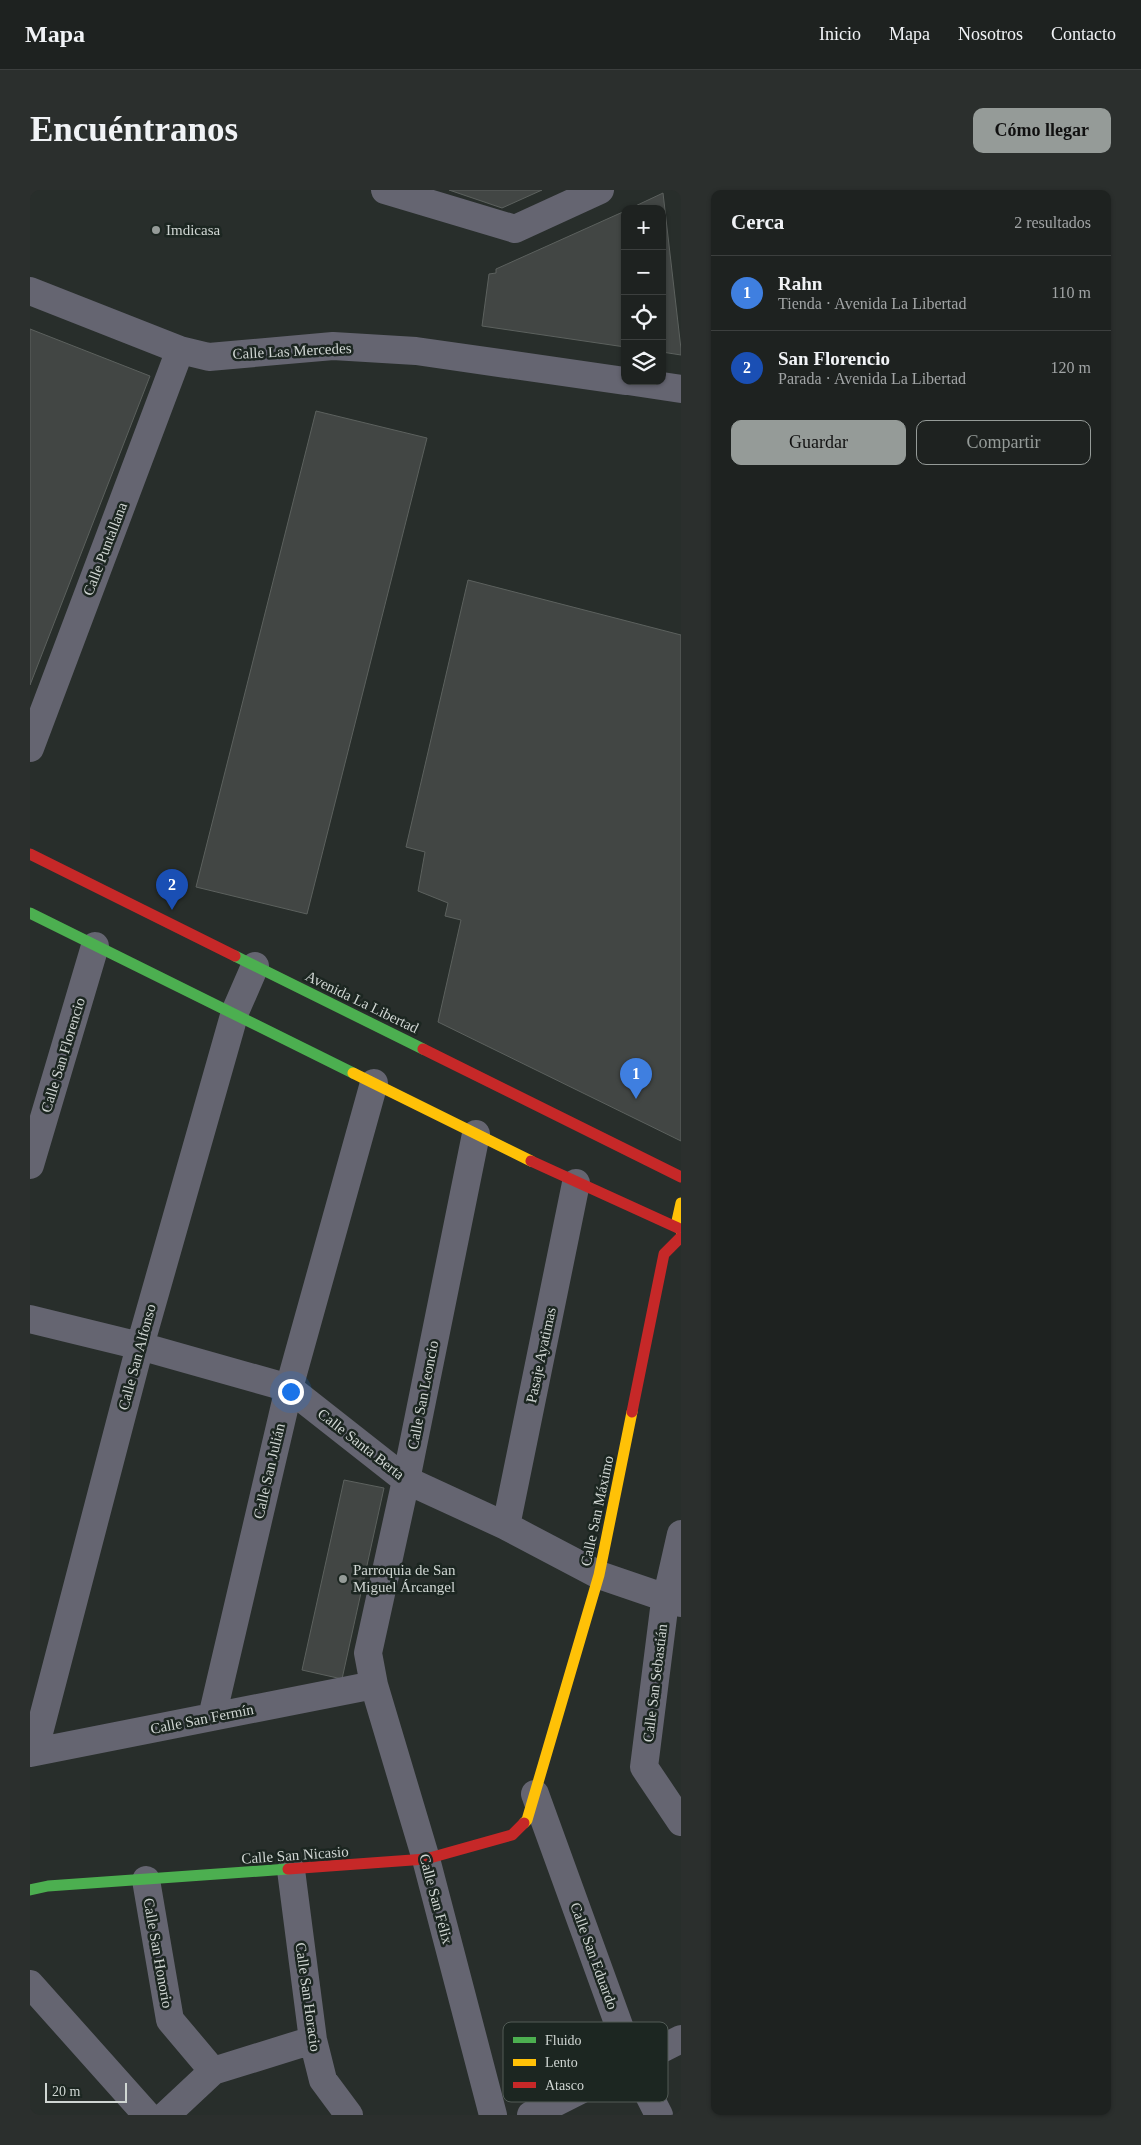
<!DOCTYPE html>
<html lang="es">
<meta charset="utf-8">
<style>
:root{--surface:#1e2220;--page:#2b2f2d;--text:#f1f3f6;--muted:#a1a4a5;--line:#3c3f3e;--accent:#959b98}
body{margin:0;font-family:"Times New Roman",serif;background:var(--page);color:var(--text)}
.controls{position:absolute;right:15px;top:15px;display:grid;overflow:hidden;border-radius:10px;box-shadow:0 1px 4px #0004}
.controls button{width:45px;height:45px;display:grid;place-items:center;padding:0;border:0;border-bottom:1px solid var(--line);background:var(--surface);color:var(--text);font:25px sans-serif}
.scale{position:absolute;left:15px;bottom:12px;width:82px;box-sizing:border-box;padding-left:5px;border:2px solid #d0d6d3;border-top:0;font-size:14px;line-height:18px;white-space:nowrap;color:#d0d6d3;-webkit-text-stroke:4px #1c2621;paint-order:stroke}
.you{position:absolute;left:260px;top:1201px;width:18px;height:18px;margin:-12px;border:4px solid #fff;border-radius:50%;background:#1a73e8;box-shadow:0 0 0 8px #1a73e833}
.badge{display:grid;place-items:center;width:32px;height:32px;border-radius:50%;background:var(--accent);color:#fff;font-size:16px;font-weight:700}
.pin{position:absolute;translate:-50% -41px;filter:drop-shadow(0 1px 2px #0008)}
.pin::after{content:'';position:absolute;top:26px;width:18px;height:15px;background:inherit;clip-path:polygon(0 0,100% 0,50% 100%)}
.list{margin:0;padding:0;list-style:none}
h2{display:flex;justify-content:space-between;align-items:center;height:65px;margin:0;padding:0 20px;font-size:21px}
h2 small{font-size:16px;font-weight:400;color:var(--muted)}
.list li{display:grid;grid-template-columns:32px 1fr auto;gap:15px;align-items:center;box-sizing:border-box;height:75px;padding:0 20px;border-top:1px solid var(--line)}
.list b{display:block;font-size:19px;white-space:nowrap}
.list p{margin:0;font-size:16px;white-space:nowrap;color:var(--muted)}
.list em{font-size:16px;font-style:normal;color:var(--muted)}
.actions{display:flex;gap:10px;padding:15px 20px}
.actions a{flex:1;padding:11px 0;border:1px solid var(--accent);border-radius:10px;text-align:center;font-size:18px;color:var(--accent)}
.actions .main{background:var(--accent);color:#111}
.icon{flex:none;width:28px;height:28px;fill:none;stroke:currentColor;stroke-width:2;stroke-linecap:round;stroke-linejoin:round}
.map{position:relative;flex:none;width:651px;height:1925px;overflow:hidden;border-radius:10px}
header{display:flex;align-items:center;gap:30px;box-sizing:border-box;height:70px;padding:0 25px;background:var(--surface);border-bottom:1px solid var(--line)}
header strong{font-size:24px}
nav{display:flex;gap:28px;margin-inline-start:auto;font-size:18px}
.intro{display:flex;align-items:center;justify-content:space-between;box-sizing:border-box;height:120px;padding:0 30px}
h1{margin:0;font-size:35px}
.button{padding:12px 22px;border-radius:10px;background:var(--accent);color:#111;font-size:18px;font-weight:700}
main{display:flex;gap:30px;padding:0 30px}
aside{flex:1;background:var(--surface);border-radius:10px;box-shadow:0 1px 4px #0004}
.map>svg:first-child{display:block}
.building{fill:#424644;stroke:#5c615e}
.lines{fill:none;stroke-linecap:round;stroke-linejoin:round}
.street{stroke:#656571;stroke-width:28}
.fast{stroke:#4caf50;stroke-width:11}
.slow{stroke:#ffc107;stroke-width:11}
.jam{stroke:#c62828;stroke-width:11}
.poi-dot{fill:#959b98;stroke:#1c2621;stroke-width:2}
.labels{text-anchor:middle;dominant-baseline:central;stroke-width:5;stroke-linejoin:round;paint-order:stroke}
.poi-label{font-size:15px;fill:#d0d6d3;stroke:#1c2621;text-anchor:start}
.street-label{font-size:15px;fill:#d0d6d3;stroke:#1c2621}
.key{fill:#1c2621;stroke:#525b56;stroke-width:1}
.key-label{font-size:14px;fill:#d0d6d3}
</style>
<header>
<strong>Mapa</strong>
<nav><a>Inicio</a><a>Mapa</a><a>Nosotros</a><a>Contacto</a></nav>
</header>
<div class="intro"><h1>Encuéntranos</h1><a class="button">Cómo llegar</a></div>
<main>
<div class="map">
<svg width="651" height="1925" viewBox="0 0 651 1925">
<rect width="100%" height="100%" fill="#282e2b"/>
<path class="building" d="M419,0H512L472,18Z
M633,3L651,159V165L632,162V19H599Z
M595,21V157L452,136L459,84L466,83V79Z
M0,139L120,186L0,495Z
M286,221L397,248L277,724L166,697Z
M438,390L651,445V951L408,832L431,730L415,726L418,713L388,701L395,662L376,657Z
M314,1290L354,1298L312,1489L272,1480Z"/>
<g class="lines">
<path class="street" d="M355,0L485,39L570,0
M0,101L150,160L179,167L303,156L386,161L595,191
M598,191L651,199
M0,558L150,160
M446,944L376,1290L338,1463L344,1495L396,1669L463,1925
M0,975L65,756
M0,1129L110,1156L259,1198L376,1290L476,1336L569,1385L651,1413
M476,1336L546,993
M651,1344L634,1419L614,1577L651,1632
M182,1527L259,1198L344,893
M4,1562L110,1156L205,822L225,776
M0,1563L344,1495
M505,1604L603,1874L629,1925
M261,1680L283,1850L293,1890L319,1925
M116,1690L140,1830L183,1881
M0,1794L117,1925
M136,1925L183,1881L283,1850
M501,1925L651,1849"/>
<path class="fast" d="M0,723L323,883
M205,766L393,859
M0,1700L18,1696L258,1679"/>
<path class="slow" d="M323,883L501,971
M651,1013L647,1031L651,1041
M494,1633L497,1630L569,1385L602,1222"/>
<path class="jam" d="M0,664L205,766
M393,859L651,987
M501,971L648,1038
M602,1222L634,1064L651,1047
M258,1679L396,1669L482,1645L494,1633"/>
</g>
<g class="poi-dot">
<circle cx="126" cy="40" r="5"/>
<circle cx="313" cy="1389" r="5"/>
</g>
<g class="labels">
<g class="poi-label">
<text x="136" y="40">Imdicasa</text>
<text x="323" y="1380">Parroquia de San<tspan x="323" dy="17">Miguel Árcangel</tspan></text>
</g>
<g class="street-label">
<text transform="translate(262 161) rotate(-3)">Calle Las Mercedes</text>
<text transform="translate(75 359) rotate(-69)">Calle Puntallana</text>
<text transform="translate(332 812) rotate(26)">Avenida La Libertad</text>
<text transform="translate(33 865) rotate(-73)">Calle San Florencio</text>
<text transform="translate(511 1165) rotate(-78)">Pasaje Ayatimas</text>
<text transform="translate(107 1167) rotate(-75)">Calle San Alfonso</text>
<text transform="translate(393 1205) rotate(-79)">Calle San Leoncio</text>
<text transform="translate(331 1254) rotate(38)">Calle Santa Berta</text>
<text transform="translate(239 1281) rotate(-77)">Calle San Julián</text>
<text transform="translate(567 1321) rotate(-78)">Calle San Máximo</text>
<text transform="translate(625 1493) rotate(-83)">Calle San Sebastián</text>
<text transform="translate(172 1529) rotate(-11)">Calle San Fermín</text>
<text transform="translate(265 1665) rotate(-4)">Calle San Nicasio</text>
<text transform="translate(406 1709) rotate(75)">Calle San Félix</text>
<text transform="translate(128 1763) rotate(80)">Calle San Honorio</text>
<text transform="translate(564 1766) rotate(70)">Calle San Eduardo</text>
<text transform="translate(278 1807) rotate(82)">Calle San Horacio</text>
</g>
</g>
<rect x="473" y="1832" width="165" height="80" rx="8" class="key"/>
<rect x="483" y="1847" width="23" height="6" fill="#4caf50"/>
<rect x="483" y="1869" width="23" height="7" fill="#ffc107"/>
<rect x="483" y="1892" width="23" height="6" fill="#c62828"/>
<g class="key-label">
<text x="515" y="1855">Fluido</text>
<text x="515" y="1877">Lento</text>
<text x="515" y="1900">Atasco</text>
</g>
</svg>
<div class="controls">
<button>+</button>
<button>−</button>
<button><svg class="icon" aria-label="locate" viewBox="0 0 24 24"><circle cx="12" cy="12" r="6"/><path d="M12 2v4M12 18v4M2 12h4M18 12h4"/></svg></button>
<button><svg class="icon" aria-label="layers" viewBox="0 0 24 24"><path d="M12 4l9 5-9 5-9-5zM3 14l9 5 9-5"/></svg></button>
</div>
<div class="scale">20 m</div>
<div class="you"></div>
<div class="pin badge" style="left:606px;top:909px;background:#3f7fe0">1</div>
<div class="pin badge" style="left:142px;top:720px;background:#1a4fb4">2</div>
</div>
<aside>
<h2>Cerca<small>2 resultados</small></h2>
<ul class="list">
<li><span class="badge" style="background:#3f7fe0">1</span><div><b>Rahn</b><p>Tienda · Avenida La Libertad</p></div><em>110 m</em></li>
<li><span class="badge" style="background:#1a4fb4">2</span><div><b>San Florencio</b><p>Parada · Avenida La Libertad</p></div><em>120 m</em></li>
</ul>
<div class="actions"><a class="main">Guardar</a><a>Compartir</a></div>
</aside>
</main>
